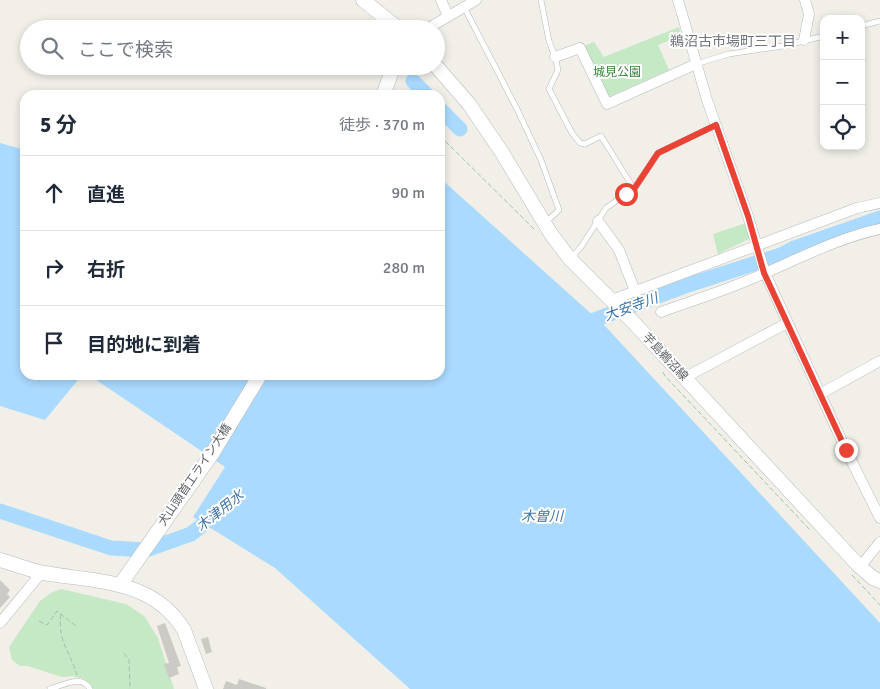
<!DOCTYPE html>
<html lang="ja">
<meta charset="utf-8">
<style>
:root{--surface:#fff;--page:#f2f2f3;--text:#1f2937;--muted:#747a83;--line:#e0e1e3}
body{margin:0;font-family:Signika,"Noto Sans JP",sans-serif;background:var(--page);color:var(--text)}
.controls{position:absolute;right:15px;top:15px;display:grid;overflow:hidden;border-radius:10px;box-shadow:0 2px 8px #0003}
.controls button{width:45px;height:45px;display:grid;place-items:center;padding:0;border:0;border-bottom:1px solid var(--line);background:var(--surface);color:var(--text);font:25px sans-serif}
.stop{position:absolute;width:15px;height:15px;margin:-11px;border:4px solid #ea4335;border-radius:50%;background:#fff}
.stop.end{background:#ea4335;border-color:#fff;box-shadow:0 1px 5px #0008}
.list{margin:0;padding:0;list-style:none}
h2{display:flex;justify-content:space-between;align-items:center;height:65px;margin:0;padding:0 20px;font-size:21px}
h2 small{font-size:16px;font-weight:400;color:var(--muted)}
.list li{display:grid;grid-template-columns:32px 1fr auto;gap:15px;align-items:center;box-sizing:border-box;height:75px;padding:0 20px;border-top:1px solid var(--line)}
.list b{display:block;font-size:19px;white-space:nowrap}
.list em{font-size:16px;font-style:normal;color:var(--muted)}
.icon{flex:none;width:28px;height:28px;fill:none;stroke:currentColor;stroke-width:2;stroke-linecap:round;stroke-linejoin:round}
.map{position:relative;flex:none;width:880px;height:689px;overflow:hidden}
.search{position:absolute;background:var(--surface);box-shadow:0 2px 8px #0003;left:20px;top:20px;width:425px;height:55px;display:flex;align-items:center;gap:12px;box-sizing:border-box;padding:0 18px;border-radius:28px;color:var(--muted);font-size:19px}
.panel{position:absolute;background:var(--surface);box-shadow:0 2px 8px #0003;left:20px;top:90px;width:425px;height:290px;border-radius:15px}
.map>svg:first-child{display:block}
.green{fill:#c5e8c5}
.water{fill:#aadaff}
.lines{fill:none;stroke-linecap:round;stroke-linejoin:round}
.river{stroke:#aadaff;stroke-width:15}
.building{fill:#cccac5}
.lane-casing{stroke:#b5b8bc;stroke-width:6}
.street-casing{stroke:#b5b8bc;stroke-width:11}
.secondary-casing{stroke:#b6babf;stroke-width:15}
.path{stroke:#9cc7a9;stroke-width:1;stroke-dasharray:5 2.5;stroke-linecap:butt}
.lane{stroke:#fff;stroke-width:5}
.street{stroke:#fff;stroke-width:10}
.secondary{stroke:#fff;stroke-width:14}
.route{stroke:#ea4335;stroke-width:6}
.labels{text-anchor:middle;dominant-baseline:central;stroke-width:4;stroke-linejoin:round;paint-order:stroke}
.park-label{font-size:12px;fill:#348238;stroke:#fff}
.street-label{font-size:12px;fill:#5f6368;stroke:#fff}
.neighbourhood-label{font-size:14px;fill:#70757a;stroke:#fff}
.water-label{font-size:14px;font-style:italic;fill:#4174aa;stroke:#fff}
</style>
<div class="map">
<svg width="880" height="689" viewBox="0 0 880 689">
<rect width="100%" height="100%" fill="#f1efe8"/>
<path class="green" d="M679,27L681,35L658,45L669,70L606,98L584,46L594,42L604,57Z
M746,223L751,238L718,254L713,234Z
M61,589L126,604L144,616L158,638L174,689H92L85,679L72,676L62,677L28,666H20L12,660L9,647L40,601L51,593Z"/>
<path class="water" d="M0,143L25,150V375H82L45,420L0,406Z
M440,178L606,327L880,623V689H410L275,568L193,517L225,467L89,375H440Z"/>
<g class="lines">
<path class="river" d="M413,81L427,95
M440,109L460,129
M578,326L688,285L781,255L794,248L880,218
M0,511L111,548L146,550L191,534L220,511"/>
</g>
<path class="building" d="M0,580L10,590L7,594L10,597L0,608Z
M165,623L181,666L177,667L179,674L169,678L164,664L169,663L157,626Z
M208,637L212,652L206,654L201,639Z
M239,679L266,688V689H223L226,681L237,685Z"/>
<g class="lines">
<defs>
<path id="lane" d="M541,0L549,41L555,57L558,70L549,89L572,133L580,143L585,144L601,136L634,189
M464,7L517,109L541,160L559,210L546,222
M861,26L880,21
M696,64L729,54L783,46L824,36
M571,258L581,247L606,208L634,189L658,153L716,125
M50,689C63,685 82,674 90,689"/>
<path id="street" d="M441,0L448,16
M678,0L707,100L748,216L765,273L846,450L880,518
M427,29L476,0
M804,40L809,14L805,0
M555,57L580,48L607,104L696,64
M598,221L619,250L635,291
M612,300L857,208L880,203
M661,312C694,300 727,290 758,276C798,259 838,238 880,229
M684,378L787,323
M820,394L880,361
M860,567L880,542
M0,623L42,572"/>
<path id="secondary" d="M363,0L399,29
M436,66L469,104L501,151L551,234L570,259L634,323L858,565L873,578L880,581
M383,95L394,66
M0,560C15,564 29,570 44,573C96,582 153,579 184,630L206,689
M120,585L212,454L260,375"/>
</defs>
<use href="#lane" class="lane-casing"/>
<use href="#street" class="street-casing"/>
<use href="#secondary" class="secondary-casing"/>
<path class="path" d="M440,136L534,229
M663,372L665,376L810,530
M852,575L880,605
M61,614C57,640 70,652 77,675
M39,621L47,625L57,611L77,627
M124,653L129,660L130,689"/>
<use href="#lane" class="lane"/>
<use href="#street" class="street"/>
<use href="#secondary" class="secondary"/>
</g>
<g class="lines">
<path class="route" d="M626,194L634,189L658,153L716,125L748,216L764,273L846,450"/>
</g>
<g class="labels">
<g class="park-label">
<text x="617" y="72">城見公園</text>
</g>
<g class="street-label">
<text transform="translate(665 357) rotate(47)">芋島鵜沼線</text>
<text transform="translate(195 475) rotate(-56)">犬山頭首工ライン大橋</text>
</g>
<g class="neighbourhood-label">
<text x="733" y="41">鵜沼古市場町三丁目</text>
</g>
<g class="water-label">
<text transform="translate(631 307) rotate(-20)">大安寺川</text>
<text transform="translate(220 511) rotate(-39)">木津用水</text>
<text x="542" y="516">木曽川</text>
</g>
</g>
</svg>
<div class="controls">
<button>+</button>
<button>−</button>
<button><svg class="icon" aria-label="locate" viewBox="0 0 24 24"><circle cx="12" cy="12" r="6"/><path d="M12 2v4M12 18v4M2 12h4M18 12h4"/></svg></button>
</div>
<div class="stop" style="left:626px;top:194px"></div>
<div class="stop end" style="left:846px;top:450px"></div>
<div class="search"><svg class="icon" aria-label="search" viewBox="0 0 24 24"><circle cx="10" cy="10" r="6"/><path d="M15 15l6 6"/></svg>ここで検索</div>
<section class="panel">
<h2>5 分<small>徒歩 · 370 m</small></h2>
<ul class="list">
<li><svg class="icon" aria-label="ahead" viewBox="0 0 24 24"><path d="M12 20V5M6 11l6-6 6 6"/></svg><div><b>直進</b></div><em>90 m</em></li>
<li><svg class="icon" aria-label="right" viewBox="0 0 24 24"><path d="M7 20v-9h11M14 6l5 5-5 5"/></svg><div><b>右折</b></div><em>280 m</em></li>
<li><svg class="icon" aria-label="arrive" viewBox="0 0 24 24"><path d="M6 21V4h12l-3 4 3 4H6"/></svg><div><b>目的地に到着</b></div></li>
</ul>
</section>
</div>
